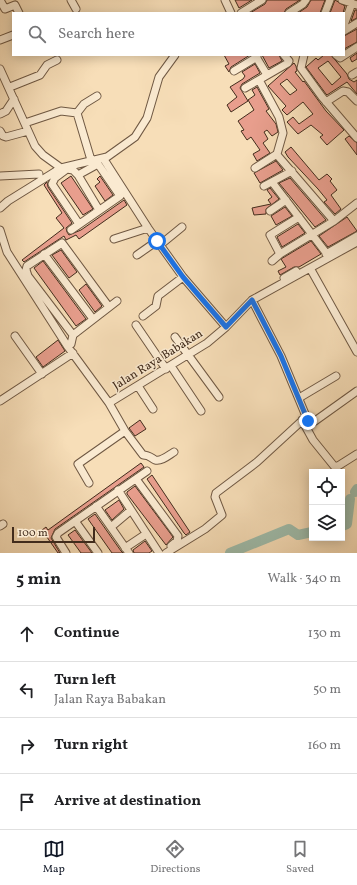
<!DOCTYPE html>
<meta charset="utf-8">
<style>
:root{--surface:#fff;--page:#f2f2f2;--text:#202124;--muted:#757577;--line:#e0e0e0;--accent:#111827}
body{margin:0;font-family:Vollkorn,serif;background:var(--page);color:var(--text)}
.controls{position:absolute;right:12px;bottom:12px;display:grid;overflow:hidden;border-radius:0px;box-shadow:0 2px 10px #0003}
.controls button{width:36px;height:36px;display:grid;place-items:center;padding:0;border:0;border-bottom:1px solid var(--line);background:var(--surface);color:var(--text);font:20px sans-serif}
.scale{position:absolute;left:12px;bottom:10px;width:83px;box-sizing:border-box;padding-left:4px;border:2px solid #422c1c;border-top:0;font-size:11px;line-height:14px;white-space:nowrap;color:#422c1c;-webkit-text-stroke:3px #faead1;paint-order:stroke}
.stop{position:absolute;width:12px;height:12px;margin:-9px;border:3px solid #1a73e8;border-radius:50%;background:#fff}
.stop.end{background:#1a73e8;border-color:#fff;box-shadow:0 1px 4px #0008}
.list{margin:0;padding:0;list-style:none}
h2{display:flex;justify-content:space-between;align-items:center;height:52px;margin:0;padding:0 16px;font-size:17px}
h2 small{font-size:13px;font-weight:400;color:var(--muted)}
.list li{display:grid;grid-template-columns:26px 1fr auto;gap:12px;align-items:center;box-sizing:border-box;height:56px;padding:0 16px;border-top:1px solid var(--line)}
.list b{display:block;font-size:15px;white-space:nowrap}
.list p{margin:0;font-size:13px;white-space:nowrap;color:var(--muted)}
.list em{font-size:13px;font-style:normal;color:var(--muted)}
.icon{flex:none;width:22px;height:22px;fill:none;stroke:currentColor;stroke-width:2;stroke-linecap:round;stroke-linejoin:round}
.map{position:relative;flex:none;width:357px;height:553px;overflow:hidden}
.search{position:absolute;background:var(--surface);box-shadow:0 2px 10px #0003;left:12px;right:12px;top:12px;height:44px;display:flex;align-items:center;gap:10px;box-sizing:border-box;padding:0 14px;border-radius:0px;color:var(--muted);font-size:15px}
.sheet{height:276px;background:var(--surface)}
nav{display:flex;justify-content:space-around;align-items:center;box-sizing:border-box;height:56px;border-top:1px solid var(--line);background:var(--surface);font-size:11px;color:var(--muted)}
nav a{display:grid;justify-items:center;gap:2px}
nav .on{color:var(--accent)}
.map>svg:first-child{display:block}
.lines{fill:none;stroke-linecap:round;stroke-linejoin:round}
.river{stroke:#9ebcab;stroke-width:10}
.building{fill:#e89e8d;stroke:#422c1c;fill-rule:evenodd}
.minor-casing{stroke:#6f5843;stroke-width:9}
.minor{stroke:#faead1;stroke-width:7}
.route{stroke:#1a73e8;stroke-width:5}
.labels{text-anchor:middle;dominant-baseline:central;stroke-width:3;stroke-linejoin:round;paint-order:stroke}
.street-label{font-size:12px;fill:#422c1c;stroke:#faead1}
</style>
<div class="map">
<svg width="357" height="553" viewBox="0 0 357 553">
<rect width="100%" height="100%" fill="#f7deb8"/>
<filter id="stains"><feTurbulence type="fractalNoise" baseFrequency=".005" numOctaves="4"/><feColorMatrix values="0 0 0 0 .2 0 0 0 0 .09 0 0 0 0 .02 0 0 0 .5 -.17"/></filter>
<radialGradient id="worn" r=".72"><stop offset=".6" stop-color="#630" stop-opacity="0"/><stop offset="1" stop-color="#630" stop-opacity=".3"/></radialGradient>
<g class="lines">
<path class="river" d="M355,492L357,489
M342,526L347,524L350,499
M230,553L289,529L298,535L312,532"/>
</g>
<path class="building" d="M235,0H252L239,8Z
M267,0H300L286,9L284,13H250L265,4Z
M311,0H325L320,13H298L307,7Z
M335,0L345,6L343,13H330Z
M355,10H357V18L351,21Z
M357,29V42L344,49V36Z
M357,53V59L352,62L350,58Z
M224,55H250L231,67L229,72L225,66L229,64Z
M262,55H279L282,61L269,68Z
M324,55H331L347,74L349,79L354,82L357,80V94L347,82L327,95L326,94L306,67L316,58L318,60ZM328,61L341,77L332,85L318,68Z
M294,63L296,66L297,71L295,72L303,82L304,81L326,111L344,130L327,145L320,137L323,135L311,125L298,134L287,122L293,117L299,124L313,114L303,102L287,115L282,110L286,106L268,86ZM287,79L297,90L290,95L280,84Z
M255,64L260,73L242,84L240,88L248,101L231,112L227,105L237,97L230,87L243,79L245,76L242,72Z
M257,87L269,109L266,111L276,124L278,132L272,136L267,130L264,132L268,139L263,143L270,153L257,161L253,154L260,150L251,137L247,140L241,131L244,130L238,121L254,110L248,100L255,95L252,90Z
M349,136L357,143V155L345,139Z
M291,147L319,180L327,174L332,179L330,181L337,190L331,195L341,209L335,214L324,202L327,200L318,189L288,157L285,152Z
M276,161L283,170L260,183L254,173Z
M71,176L93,209L83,215L61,183Z
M100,176L113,195L105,201L95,186L100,182L97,179Z
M290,178L326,220L315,227L279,183Z
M47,182L48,187L72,223L66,228L67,232L69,235L81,230L124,200L127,205L79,239L76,235L66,240L64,236L24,262L22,260L64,228L56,218L62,213L44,185Z
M270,188L279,199L266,209V214L254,215L252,208L271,204L268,200L272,197L267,190Z
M285,207L292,216L276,225L271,216Z
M347,217L357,231L328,247L319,236Z
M298,224L305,233L282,247L277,237Z
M311,241L321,254L299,267H294L280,275L278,271L286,267L281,259Z
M61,250L77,272L69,278L52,255Z
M43,261L86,319L76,326L34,268Z
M86,284L102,306L95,312L79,290Z
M58,340L65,351L43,367L36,357Z
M140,420L146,429L135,436L129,428Z
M141,463L144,467L55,529L51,538L60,553H58L42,530L46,527L48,530Z
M152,475L190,532L186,535L184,533L147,479Z
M135,486L173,537L166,545L127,494V492Z
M119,500L124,509L112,520L105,510Z
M95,514L121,551L123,553H112L88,519Z
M75,530L92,553H81L68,535Z
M145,541L152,551L149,553H134L133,550Z"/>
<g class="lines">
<defs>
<path id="minor" d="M0,0L5,9L15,5L19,13
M71,0L76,9
M225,0L231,13
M342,0L357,5
M241,13L262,0
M289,13L303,4L306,0
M325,13L330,0
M344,25L352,3
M344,31L357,23
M0,40L13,35
M255,55L267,75
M304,55L301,68L322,97L357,138
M336,55L340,58L357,47
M0,69L35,146L43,155L61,168L107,157L135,137L147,118L159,77L175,55
M234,71L257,57
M352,75L357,72
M259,80L279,117L283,133L277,154L278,156L334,221L280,254L270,235L299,217
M10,87L40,75L47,65L57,60
M245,88L288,63L289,61L284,55
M326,102L343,91L348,92L357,101
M77,113L91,160
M0,114L6,111L14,99
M25,123L61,111L77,113L84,104L97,96
M0,131L3,136L6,137L28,131
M103,158L148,228L183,277L226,327
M255,168L277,154
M78,175L99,210
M0,176L39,174
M272,182L327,254
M264,186L292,171
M0,208L8,201L61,168
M270,211L286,200
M334,221L357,203
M0,230L7,252L68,347L109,403L125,431L143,455C149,455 150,457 155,460C161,462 169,455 174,452
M71,230L120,196L98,164L78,175L73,170L67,169L55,178L52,184L79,224
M114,239L148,228
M160,245L182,227
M44,254L93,319
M326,254L357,236
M137,255L157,241
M272,261L280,254
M310,268L357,352
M284,278L296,271
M252,300L281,356L308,421H315L357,391
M143,316L156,306L158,296L183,277
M136,325L166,369
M73,335L28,276L26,270L27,266L62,243L109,307
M15,336L42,374
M175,337L219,397
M68,347L71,344L73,335L117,301
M171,366L201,411
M138,386L153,409
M299,398L336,376
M0,401L73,353
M109,403L207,343L226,327L252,300L357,242
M302,420L313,440L334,466H338L357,454
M136,479L178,536L177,541L171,546
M89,483L78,464L125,431
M118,490L159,553
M96,506L129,553
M75,521L98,553
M0,526L3,524
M111,527L130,511
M125,548L146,534
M66,553L56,537L58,533L147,471
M166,553L205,529L222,515L215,497L216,493L257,462L306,417"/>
</defs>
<use href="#minor" class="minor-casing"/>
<use href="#minor" class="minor"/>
</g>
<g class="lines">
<path class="route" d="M157,241L183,277L226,327L252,300L281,356L308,421"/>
</g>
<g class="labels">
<g class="street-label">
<text transform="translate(158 360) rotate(-32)">Jalan Raya Babakan</text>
</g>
</g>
<rect width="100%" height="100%" filter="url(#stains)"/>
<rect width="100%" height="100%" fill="url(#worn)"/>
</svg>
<div class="controls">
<button><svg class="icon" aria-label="locate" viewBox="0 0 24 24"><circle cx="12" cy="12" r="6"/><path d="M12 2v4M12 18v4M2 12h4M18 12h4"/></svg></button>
<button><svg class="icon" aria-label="layers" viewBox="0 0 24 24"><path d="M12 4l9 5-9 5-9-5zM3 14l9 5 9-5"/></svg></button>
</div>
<div class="scale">100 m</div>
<div class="stop" style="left:157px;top:241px"></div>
<div class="stop end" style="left:308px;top:421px"></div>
<div class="search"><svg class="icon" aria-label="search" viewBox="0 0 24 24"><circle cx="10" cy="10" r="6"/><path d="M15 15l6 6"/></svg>Search here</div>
</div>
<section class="sheet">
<h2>5 min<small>Walk · 340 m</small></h2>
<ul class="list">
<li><svg class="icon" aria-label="ahead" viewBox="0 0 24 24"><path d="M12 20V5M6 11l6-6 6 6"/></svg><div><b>Continue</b></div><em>130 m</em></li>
<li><svg class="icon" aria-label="left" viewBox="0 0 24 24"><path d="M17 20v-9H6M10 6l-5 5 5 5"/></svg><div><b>Turn left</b><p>Jalan Raya Babakan</p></div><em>50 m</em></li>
<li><svg class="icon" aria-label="right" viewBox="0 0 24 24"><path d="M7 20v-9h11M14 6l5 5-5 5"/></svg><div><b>Turn right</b></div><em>160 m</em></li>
<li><svg class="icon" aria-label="arrive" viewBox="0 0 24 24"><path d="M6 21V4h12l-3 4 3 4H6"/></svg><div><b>Arrive at destination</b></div></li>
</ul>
</section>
<nav>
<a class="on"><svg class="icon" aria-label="map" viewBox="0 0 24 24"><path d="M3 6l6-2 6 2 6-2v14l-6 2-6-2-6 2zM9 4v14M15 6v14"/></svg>Map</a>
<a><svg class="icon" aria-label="directions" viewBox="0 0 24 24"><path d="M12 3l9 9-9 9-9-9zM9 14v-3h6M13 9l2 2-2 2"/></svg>Directions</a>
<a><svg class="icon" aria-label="saved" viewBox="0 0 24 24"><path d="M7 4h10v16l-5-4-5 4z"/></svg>Saved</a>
</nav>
